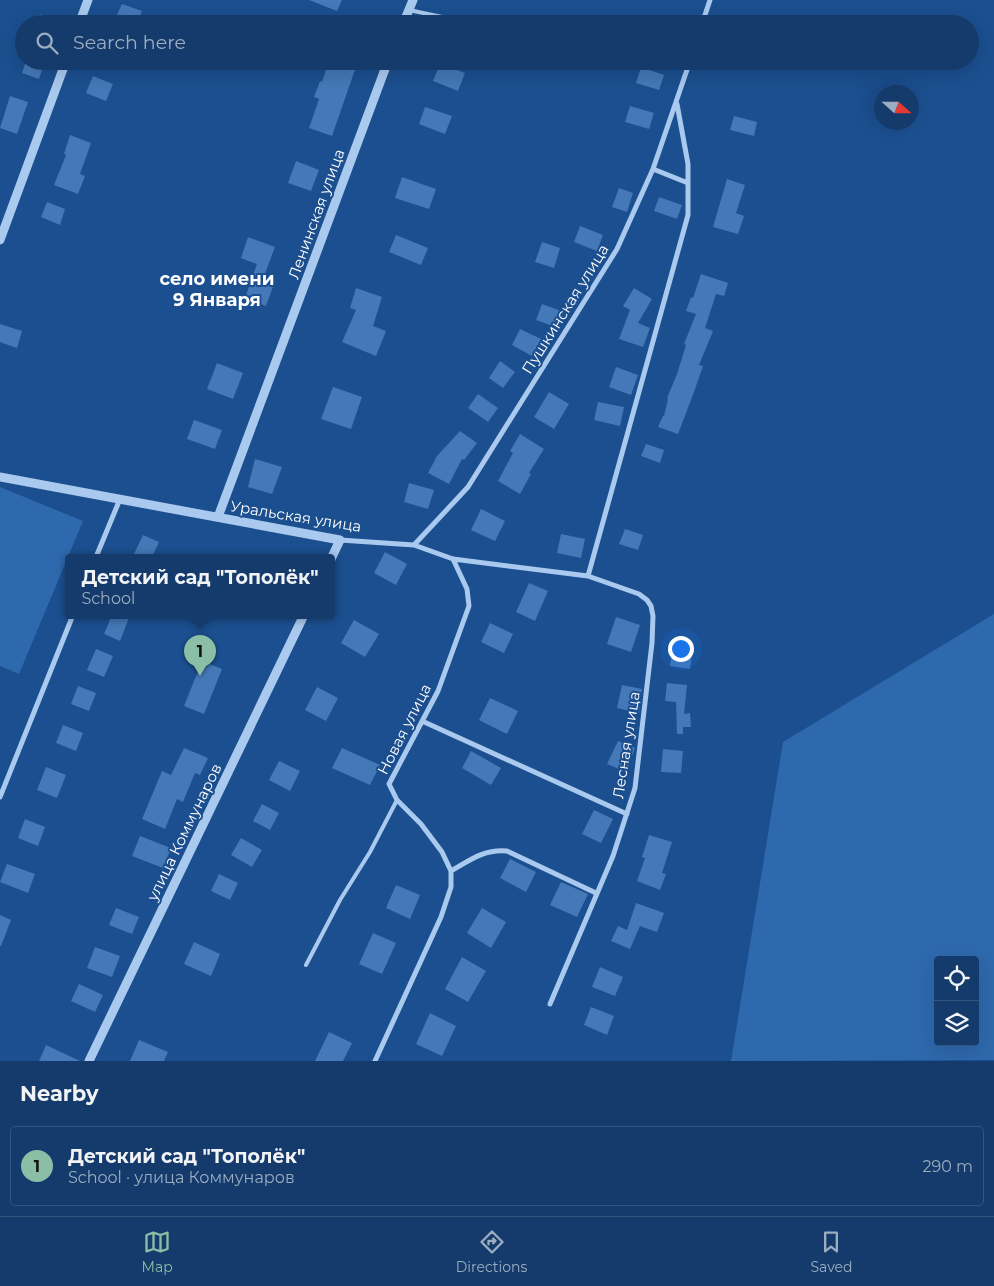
<!DOCTYPE html>
<meta charset="utf-8">
<style>
:root{--surface:#143b6b;--page:#214673;--text:#f1f3f6;--muted:#9dadc1;--line:#33557e;--accent:#8abfa5}
body{margin:0;font-family:Montserrat,sans-serif;background:var(--page);color:var(--text)}
.controls{position:absolute;right:15px;bottom:15px;display:grid;overflow:hidden;border-radius:5px;box-shadow:0 5px 20px #0002}
.controls button{width:45px;height:45px;display:grid;place-items:center;padding:0;border:0;border-bottom:1px solid var(--line);background:var(--surface);color:var(--text);font:25px sans-serif}
.compass{position:absolute;left:874px;top:85px;width:45px;height:45px;border-radius:50%;background:var(--surface);box-shadow:0 5px 20px #0002;rotate:111deg}
.you{position:absolute;left:680px;top:648px;width:18px;height:18px;margin:-12px;border:4px solid #fff;border-radius:50%;background:#1a73e8;box-shadow:0 0 0 8px #1a73e833}
.badge{display:grid;place-items:center;width:32px;height:32px;border-radius:50%;background:var(--accent);color:#111;font-size:16px;font-weight:700}
.pin{position:absolute;translate:-50% -41px;filter:drop-shadow(0 1px 2px #0008)}
.pin::after{content:'';position:absolute;top:26px;width:18px;height:15px;background:inherit;clip-path:polygon(0 0,100% 0,50% 100%)}
.popup{position:absolute;left:65px;top:554px;width:270px;height:65px;box-sizing:border-box;display:grid;place-content:center;border-radius:5px;background:var(--surface);filter:drop-shadow(0 1px 4px #0005);font-size:16px;white-space:nowrap;color:var(--muted)}
.popup b{font-size:19px;color:var(--text)}
.popup::after{content:'';position:absolute;left:50%;top:100%;margin-left:-10px;border:10px solid transparent;border-top-color:var(--surface)}
.list{margin:0;padding:0;list-style:none}
h2{display:flex;justify-content:space-between;align-items:center;height:65px;margin:0;padding:0 20px;font-size:21px}
h2 small{font-size:16px;font-weight:400;color:var(--muted)}
.list li{display:grid;grid-template-columns:32px 1fr auto;gap:15px;align-items:center;box-sizing:border-box;height:80px;margin:0 10px 10px;padding:0 10px;border:1px solid var(--line);border-radius:5px}
.list b{display:block;font-size:19px;white-space:nowrap}
.list p{margin:0;font-size:16px;white-space:nowrap;color:var(--muted)}
.list em{font-size:16px;font-style:normal;color:var(--muted)}
.icon{flex:none;width:28px;height:28px;fill:none;stroke:currentColor;stroke-width:2;stroke-linecap:round;stroke-linejoin:round}
.map{position:relative;flex:none;width:994px;height:1061px;overflow:hidden}
.search{position:absolute;background:var(--surface);box-shadow:0 5px 20px #0002;left:15px;right:15px;top:15px;height:55px;display:flex;align-items:center;gap:12px;box-sizing:border-box;padding:0 18px;border-radius:28px;color:var(--muted);font-size:19px}
.sheet{height:155px;background:var(--surface)}
nav{display:flex;justify-content:space-around;align-items:center;box-sizing:border-box;height:70px;border-top:1px solid var(--line);background:var(--surface);font-size:14px;color:var(--muted)}
nav a{display:grid;justify-items:center;gap:2px}
nav .on{color:var(--accent)}
.map>svg:first-child{display:block}
.green{fill:#2e69ad;fill-rule:evenodd}
.building{fill:#4478b7}
.lines{fill:none;stroke-linecap:round;stroke-linejoin:round}
.service{stroke:#a9c9ee;stroke-width:4}
.minor{stroke:#a9c9ee;stroke-width:5}
.tertiary{stroke:#a9c9ee;stroke-width:9}
.labels{text-anchor:middle;dominant-baseline:central;stroke-width:4;stroke-linejoin:round;paint-order:stroke}
.street-label{font-size:15px;fill:#fff;stroke:#1b4f8f}
.quarter-label{font-size:18px;font-weight:bold;fill:#fff;stroke:#1b4f8f}
</style>
<div class="map">
<svg width="994" height="1061" viewBox="0 0 994 1061">
<rect width="100%" height="100%" fill="#1b4f8f"/>
<path class="green" d="M0,487L83,521L19,674L0,666Z
M994,614V1060L731,1061L783,742ZM938,960H975V1042H938Z"/>
<path class="building" d="M309,0H342L337,11Z
M122,4L142,11L137,24H127L115,19Z
M40,14L64,23V24H36Z
M26,61H45L39,79L22,73Z
M329,61H358L332,136L309,128L319,99L314,97L320,81L322,82Z
M440,64L465,73L458,91L433,81Z
M641,67L664,75L659,90L636,83Z
M93,76L113,84L106,101L86,93Z
M10,96L28,102L17,134L0,128Z
M630,106L654,113L649,129L625,122Z
M425,107L452,116L445,134L419,124Z
M734,116L757,122L754,136L730,130Z
M70,135L91,143L80,174L85,176L78,194L54,185L66,155L64,154Z
M296,161L319,170L311,191L288,183Z
M402,177L436,189L429,209L395,198Z
M727,179L745,185L736,213L744,216L738,234L713,227Z
M619,188L633,193L627,212L612,207Z
M659,197L682,205L677,219L654,211Z
M47,202L65,209L60,225L41,217Z
M580,226L603,235L597,251L574,242Z
M396,235L428,248L421,265L389,252Z
M248,237L275,247L263,279L274,284L266,306L245,298L257,264L241,258Z
M542,242L560,248L554,268L535,262Z
M701,274L728,283L724,296L716,294L705,328L713,331L699,365L703,366L694,392L678,434L658,427L663,416H664L668,399L667,398L677,374L686,345L684,344L696,314L686,311L691,297L693,298Z
M356,288L382,297L373,326L386,331L376,356L342,342L356,310L350,308Z
M634,288L652,299L638,323L650,328L643,347L619,339L630,310L623,306Z
M542,304L561,311L555,327L536,320Z
M0,324L22,331L17,348L0,342Z
M520,329L541,339L532,356L512,345Z
M500,361L515,372L503,388L489,378Z
M217,363L243,373L233,399L207,389Z
M616,367L638,375L631,395L609,387Z
M333,387L362,397L351,429L321,419Z
M549,392L569,404L554,429L534,417Z
M478,394L498,408L488,422L468,408Z
M598,402L624,407L620,426L594,420Z
M194,420L222,430L215,449L187,439Z
M460,431L477,443L464,460L462,459L449,484L428,473L437,456Z
M520,434L544,449L529,473L531,474L520,494L498,481L513,453L510,451Z
M646,444L664,450L660,463L641,456Z
M255,459L282,467L272,494L248,487Z
M409,483L434,490L428,509L404,502Z
M481,509L505,521L495,541L471,530Z
M625,529L643,535L638,550L619,544Z
M561,534L585,539L581,558L557,553Z
M143,535L159,542L152,557H141L134,554Z
M385,552L407,564L396,585L374,573Z
M529,583L548,591L535,621L516,612Z
M112,615H120L129,618L120,641L104,634Z
M616,617L640,625L631,652L607,644Z
M354,620L379,634L365,657L341,643Z
M490,623L513,634L504,653L481,642Z
M673,645L693,648L690,669L670,666Z
M96,649L113,656L104,677L87,670Z
M202,661L222,669L204,714L184,706Z
M667,683L687,685L684,714L690,713L691,727H683V734H677L676,702L665,701Z
M622,685L642,689L639,713L617,708Z
M78,686L96,693L89,711L71,704Z
M317,687L338,698L326,721L305,710Z
M490,698L518,711L507,734L479,720Z
M63,725L83,733L76,751L56,743Z
M618,741L635,748L626,772L607,764Z
M184,748L208,758L200,775L195,773L183,802L177,799L165,829L142,819L162,771L171,775Z
M342,748L380,765L370,785L332,768Z
M663,749L683,751L681,773L661,772Z
M471,751L501,768L491,785L462,768Z
M279,761L300,771L290,791L269,780Z
M46,767L66,775L57,798L37,790Z
M262,804L279,813L270,830L253,821Z
M594,810L613,819L601,843L582,834Z
M25,819L45,827L38,846L18,838Z
M649,835L672,842L662,873L666,874L660,890L637,881L645,858L642,857Z
M140,836L171,848L163,868L132,856Z
M241,838L262,850L252,867L231,855Z
M510,859L536,872L526,892L500,878Z
M7,864L35,874L28,893L0,882Z
M219,874L238,883L230,900L211,891Z
M561,882L588,894L577,917L550,905Z
M396,885L420,895L410,919L386,908Z
M636,903L664,913L657,932L640,926L630,949L611,941L618,926L627,930Z
M116,908L139,917L132,934L109,925Z
M482,908L506,922L491,948L467,933Z
M0,915L11,920L1,946H0Z
M373,933L396,943L382,974L359,964Z
M194,942L220,954L211,976L184,964Z
M95,947L120,956L112,977L87,968Z
M462,957L486,971L468,1002L445,989Z
M600,967L623,977L615,996L592,987Z
M79,984L103,995L95,1012L71,1001Z
M591,1007L614,1016L607,1035L584,1025Z
M430,1013L456,1026L442,1056L416,1044Z
M329,1032L352,1043L343,1061H315Z
M139,1040L168,1052L164,1061H130Z
M46,1045L80,1061H39Z"/>
<g class="lines">
<path class="service" d="M409,10L475,24
M659,61L688,67
M306,965L340,900L370,852L397,800"/>
<path class="minor" d="M702,24L710,0
M653,169L688,183
M340,540L414,545L453,559L588,576L639,594L647,600L651,606L653,616L652,643L635,788L613,856L550,1004
M414,545L468,487L617,249L653,169L690,61
M96,557L120,499
M588,576L688,215V164L677,104
M422,721L627,814
M0,797L73,615
M451,871C470,860 484,849 507,851L596,893
M375,1061L441,917L451,887V871L442,852L421,824L397,800L389,784L438,691L469,606L467,589L453,559"/>
<path class="tertiary" d="M79,24L88,0
M403,24L413,0
M0,240L66,61
M0,477L340,540L331,559
M218,517L388,61
M89,1061L304,615"/>
</g>
<g class="labels">
<g class="street-label">
<text transform="translate(316 214) rotate(-70)">Ленинская улица</text>
<text transform="translate(565 309) rotate(-58)">Пушкинская улица</text>
<text transform="translate(296 516) rotate(9)">Уральская улица</text>
<text transform="translate(404 729) rotate(-63)">Новая улица</text>
<text transform="translate(626 745) rotate(-81)">Лесная улица</text>
<text transform="translate(184 832) rotate(-64)">улица Коммунаров</text>
</g>
<g class="quarter-label">
<text x="217" y="279">село имени<tspan x="217" dy="21">9 Января</tspan></text>
</g>
</g>
</svg>
<div class="controls">
<button><svg class="icon" aria-label="locate" viewBox="0 0 24 24"><circle cx="12" cy="12" r="6"/><path d="M12 2v4M12 18v4M2 12h4M18 12h4"/></svg></button>
<button><svg class="icon" aria-label="layers" viewBox="0 0 24 24"><path d="M12 4l9 5-9 5-9-5zM3 14l9 5 9-5"/></svg></button>
</div>
<svg class="compass" viewBox="-18 -18 36 36"><path d="M0-13l5 13h-10z" fill="#e53935"/><path d="M0 13l5-13h-10z" fill="#9dadc1"/></svg>
<div class="you"></div>
<div class="pin badge" style="left:200px;top:676px">1</div>
<div class="popup"><b>Детский сад &quot;Тополёк&quot;</b>School</div>
<div class="search"><svg class="icon" aria-label="search" viewBox="0 0 24 24"><circle cx="10" cy="10" r="6"/><path d="M15 15l6 6"/></svg>Search here</div>
</div>
<section class="sheet">
<h2>Nearby<small></small></h2>
<ul class="list">
<li><span class="badge">1</span><div><b>Детский сад &quot;Тополёк&quot;</b><p>School · улица Коммунаров</p></div><em>290 m</em></li>
</ul>
</section>
<nav>
<a class="on"><svg class="icon" aria-label="map" viewBox="0 0 24 24"><path d="M3 6l6-2 6 2 6-2v14l-6 2-6-2-6 2zM9 4v14M15 6v14"/></svg>Map</a>
<a><svg class="icon" aria-label="directions" viewBox="0 0 24 24"><path d="M12 3l9 9-9 9-9-9zM9 14v-3h6M13 9l2 2-2 2"/></svg>Directions</a>
<a><svg class="icon" aria-label="saved" viewBox="0 0 24 24"><path d="M7 4h10v16l-5-4-5 4z"/></svg>Saved</a>
</nav>
